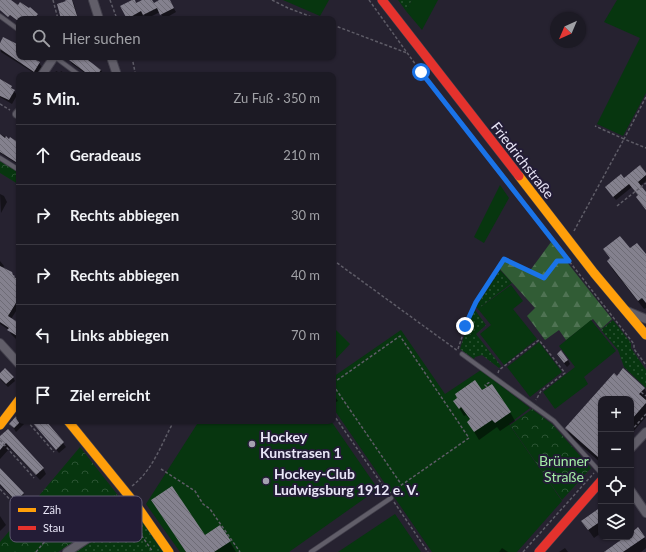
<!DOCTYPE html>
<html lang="de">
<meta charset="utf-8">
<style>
:root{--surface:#1c1a24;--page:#292731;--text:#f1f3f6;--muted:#a0a1a6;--line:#3a3841}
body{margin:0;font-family:Lato,sans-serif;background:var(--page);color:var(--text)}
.controls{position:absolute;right:12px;bottom:12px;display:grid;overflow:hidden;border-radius:8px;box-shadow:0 1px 3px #0004}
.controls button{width:36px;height:36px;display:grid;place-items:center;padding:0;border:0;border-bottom:1px solid var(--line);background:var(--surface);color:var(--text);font:20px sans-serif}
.compass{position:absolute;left:550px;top:12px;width:36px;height:36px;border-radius:50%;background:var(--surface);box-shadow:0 1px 3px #0004;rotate:224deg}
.stop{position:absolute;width:12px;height:12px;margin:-9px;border:3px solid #1a73e8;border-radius:50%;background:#fff}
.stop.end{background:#1a73e8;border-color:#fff;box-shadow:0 1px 4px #0008}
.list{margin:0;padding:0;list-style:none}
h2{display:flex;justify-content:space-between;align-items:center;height:52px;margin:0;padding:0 16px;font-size:17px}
h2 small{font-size:13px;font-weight:400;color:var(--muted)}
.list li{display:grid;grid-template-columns:26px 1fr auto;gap:12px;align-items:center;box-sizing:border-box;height:60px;padding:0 16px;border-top:1px solid var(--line)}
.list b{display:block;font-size:15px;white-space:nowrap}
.list em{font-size:13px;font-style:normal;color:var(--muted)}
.icon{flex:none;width:22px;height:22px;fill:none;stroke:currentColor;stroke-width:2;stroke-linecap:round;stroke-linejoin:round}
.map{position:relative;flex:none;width:646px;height:552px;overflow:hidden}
.search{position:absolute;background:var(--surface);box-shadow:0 1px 3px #0004;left:16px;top:16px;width:320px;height:44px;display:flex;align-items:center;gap:10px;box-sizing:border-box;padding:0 14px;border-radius:8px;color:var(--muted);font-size:15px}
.panel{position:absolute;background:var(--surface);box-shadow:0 1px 3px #0004;left:16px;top:72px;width:320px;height:352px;border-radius:8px}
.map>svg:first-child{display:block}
.grass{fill:url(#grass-dots)}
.forest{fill:url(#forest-firs)}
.park{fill:url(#park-crowns)}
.garden{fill:#07360f}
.shadow{fill:#0007}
.building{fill:url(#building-back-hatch)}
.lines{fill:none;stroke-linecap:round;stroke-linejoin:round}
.lane-casing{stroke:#43404c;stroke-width:5.5}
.street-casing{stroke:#43404c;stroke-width:10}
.slow-casing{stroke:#43404c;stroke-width:10}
.jam-casing{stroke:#43404c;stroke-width:10}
.path{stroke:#5e5c67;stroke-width:1.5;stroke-dasharray:3 2;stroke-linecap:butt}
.lane{stroke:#615e69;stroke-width:4}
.street{stroke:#615e69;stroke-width:8}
.slow{stroke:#ff9f0a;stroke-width:9}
.jam{stroke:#e5322d;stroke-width:9}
.route{stroke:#1a73e8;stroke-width:5}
.poi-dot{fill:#a5a1b1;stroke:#231c36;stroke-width:1.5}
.labels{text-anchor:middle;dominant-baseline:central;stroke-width:4;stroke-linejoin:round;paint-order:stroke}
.street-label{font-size:14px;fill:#e9e6f7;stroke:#231c36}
.poi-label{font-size:14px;font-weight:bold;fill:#e9e6f7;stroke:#231c36;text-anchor:start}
.park-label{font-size:14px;fill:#a3eda5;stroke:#231c36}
.key{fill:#231c36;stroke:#5e5970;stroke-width:1}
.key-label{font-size:11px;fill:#e9e6f7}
</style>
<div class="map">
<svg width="646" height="552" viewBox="0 0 646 552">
<defs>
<pattern id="grass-dots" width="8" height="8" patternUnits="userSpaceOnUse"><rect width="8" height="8" fill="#07360f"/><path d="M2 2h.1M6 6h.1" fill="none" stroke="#2b5333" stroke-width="1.8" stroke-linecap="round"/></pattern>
<pattern id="forest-firs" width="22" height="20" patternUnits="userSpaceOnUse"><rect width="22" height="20" fill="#315c35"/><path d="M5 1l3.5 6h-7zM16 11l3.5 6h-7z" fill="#4f7353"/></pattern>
<pattern id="park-crowns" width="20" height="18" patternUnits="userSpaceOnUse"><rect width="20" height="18" fill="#07360f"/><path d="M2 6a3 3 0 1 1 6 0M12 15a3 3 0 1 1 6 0" fill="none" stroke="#2b5333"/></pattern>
<pattern id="building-back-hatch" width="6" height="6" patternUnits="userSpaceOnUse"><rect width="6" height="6" fill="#84818e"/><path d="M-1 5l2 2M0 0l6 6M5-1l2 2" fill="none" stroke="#6e6c76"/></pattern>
</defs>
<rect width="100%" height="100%" fill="#262230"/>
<path class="grass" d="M398,0H412L406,11Z
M500,270L512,283L478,309L476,307Z
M475,310L486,325L476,334L501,366L499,368L482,355L475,357L474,359L460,349L467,327Z
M613,320L631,343V348L646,370V388L624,367L618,350L601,330Z
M133,513H136L164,552H67Z"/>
<path class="forest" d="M551,242L612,319L601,329L593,319L566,340L559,330L545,340L527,316L535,308L500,269L505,261L529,272Z"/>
<path class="park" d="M0,161L19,173V182L18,184L0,173Z
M532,409L552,424L591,468L562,500L510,425Z
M80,447L128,508L58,552H0V542Z"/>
<path class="garden" d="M283,0H329L320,16Z
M412,0H438L422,30L406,11Z
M617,0H646V93L623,136L597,124L640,38L604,22Z
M500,185L509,198L484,243L474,237Z
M511,285L523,301L513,309L537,339L504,365L480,334L491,325L478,309Z
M591,320L616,351L584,377L588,384L555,409L543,392L575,367L559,346Z
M333,327L350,344L333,362Z
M401,330L445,394L481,370L530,408L509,424L562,501L517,552H432L333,408V377Z
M539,342L562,372L530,397L507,367Z
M199,421H331L378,489L289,552H180L146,504Z
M395,514L421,552H338Z"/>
<path class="shadow" d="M0,0H6L37,15L39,19H19V22L0,8Z
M70,0H72L74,4L78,19H62Z
M144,0H151L154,4L161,0H169L176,12L164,19L160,12L146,19L144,15L136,19H128L122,7L136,4Z
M0,45L19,47V57H32L39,63L42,67L37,75L1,52Z
M72,57H88L91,63L101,70L103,74L88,75L72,64L70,60Z
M136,57H144L138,60Z
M56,71L60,73L61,71L67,75H54Z
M0,80L11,87L17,95L12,104L0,97Z
M0,134L15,142L19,147V165L0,153Z
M646,174V181L640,186L646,193V210L639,196L632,187L616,200L609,191L624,179Z
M0,194L4,196L7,202L1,213Z
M605,249L629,250L646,256V308L644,309L613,270L608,261L611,259Z
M0,261L4,266L3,268L12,273L16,280L19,282V308H18L11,319L19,324V342L11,334L9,330L0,324Z
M560,358L568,360L570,364L567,367Z
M0,374L13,377L15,381L8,387L1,380Z
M617,377L644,388L646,392V417L631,434V399H601V463L571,437L566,428Z
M333,394L338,401L334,403L333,401Z
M455,401L510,412L515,421L500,431L497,427L479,440L473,430L470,420L466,415L464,416Z
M19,415V421H27L16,432L11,424Z
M31,421H45L66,447L59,453Z
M3,439L43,468L46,474L40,480L10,448L0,459V441Z
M0,469L23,494L27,500L20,506L0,485Z
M152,500L205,536L230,542L236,552H186Z
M601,508V533L594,538L582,521Z
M0,516L6,525L0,531Z
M631,534L644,537L646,540V548L641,552H605L627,537H631Z
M502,548L508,552H499Z
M565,548L568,552H559Z"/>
<path class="building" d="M0,0H11L18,5L20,2L29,8L30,7L38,14L34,19H19L18,21L10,15L8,17L0,10Z
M65,0H72L78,19H61L57,4L66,1Z
M132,0H135L136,3L142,0H152L154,3L159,0H170L174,8L160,15L157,8L143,15L141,11L127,19L120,6Z
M3,37L19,45V57H38L36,60L40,62L34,72L0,49V43Z
M65,57H91L88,60L101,70L97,75H89Z
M0,79L12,86L11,88L15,90L9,100L0,96Z
M0,134L5,138L6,136L9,139L10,137L19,143V164L0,152Z
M640,165L646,173V175L638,182L646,192V210L636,197L638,195L629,184L613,197L605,187L621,174L624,178Z
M620,236L630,248L637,243L646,254V303L642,298L638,301L607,261L610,258L603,249Z
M0,266L12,272L13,275L15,276L14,277L19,280V298L8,316L19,323V337L7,330L9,328L0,322Z
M561,350L568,360L564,363L557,354Z
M5,368L14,377L6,384L0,378V373Z
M623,368L645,388L639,394L646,400V403L631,420V399H601V453L598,457L565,428L614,373L617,376Z
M475,380L482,390L492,384L511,412L495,423L492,420L474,432L467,422L470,419L461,407L459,409L453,401L457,398L455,394Z
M19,413V423L14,428L9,424Z
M31,421H46L64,442L56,450Z
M8,429L44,468L36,475L6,443L0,450V436Z
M0,468L24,493L16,501L0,484Z
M172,486L205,535L220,525L231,541L214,552H186L151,500Z
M601,507V521L588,530L581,521Z
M638,527L645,537L623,552H604L625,537H631V533Z"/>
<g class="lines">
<defs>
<path id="lane" d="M0,16L19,30
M55,57L79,75
M0,158L19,170
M462,354L554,421L601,473
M311,552L391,498"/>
<path id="street" d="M93,0L99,19
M111,57L117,75
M42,75L54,57
M17,114L19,112
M627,311L646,319
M0,343L19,364
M631,448L646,432
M631,491L646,513
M67,552L137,506"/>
<path id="slow" d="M519,176L594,273L646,335
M68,421L137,506L169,552
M0,425L19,400"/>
<path id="jam" d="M382,0L519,176
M539,552L601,481"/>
</defs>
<use href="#lane" class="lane-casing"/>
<use href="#street" class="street-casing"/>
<use href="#slow" class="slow-casing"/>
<use href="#jam" class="jam-casing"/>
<path class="path" d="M53,0L58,19
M110,0L117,19
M272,0L288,8L317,19
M369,0L421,72L634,344V349L646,365
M333,25L407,53
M132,57L135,72L132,75
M646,97L624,139L646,148
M0,104L10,110
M617,206L646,183
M574,231L624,139L595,126
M333,260L458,351
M458,349C469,314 483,289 504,259L544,278L557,261H568
M498,373L499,370L539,340L565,373L541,391L536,400
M333,383L400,336L469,438L390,493
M333,385L401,484
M487,387L485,385L490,382
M641,392L646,396
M333,414L388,493
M27,421L54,452
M631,431L646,414
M0,440L34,478
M161,469L195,491L203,504L210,509L240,552
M132,486C154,469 161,444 174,421
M0,489L14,504
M114,497L122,508
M394,502L428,552
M130,519L153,552
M36,552C51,533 68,519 90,509C94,507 100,507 104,504C109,502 112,497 117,495
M523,552L594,473"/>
<use href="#lane" class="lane"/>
<use href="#street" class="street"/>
<use href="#slow" class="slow"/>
<use href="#jam" class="jam"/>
</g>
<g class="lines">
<path class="route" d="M421,72L569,261H557L544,278L504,259L476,302L465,326"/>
</g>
<g class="poi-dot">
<circle cx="252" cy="444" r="4"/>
<circle cx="266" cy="481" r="4"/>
</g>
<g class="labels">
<g class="street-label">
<text transform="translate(523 160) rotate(52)">Friedrichstraße</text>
</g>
<g class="poi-label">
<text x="260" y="436">Hockey<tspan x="260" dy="16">Kunstrasen 1</tspan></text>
<text x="274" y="473">Hockey-Club<tspan x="274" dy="16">Ludwigsburg 1912 e. V.</tspan></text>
</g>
<g class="park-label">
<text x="564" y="460">Brünner<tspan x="564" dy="16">Straße</tspan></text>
</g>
</g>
<rect x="10" y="496" width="132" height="46" rx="6" class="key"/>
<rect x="18" y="508" width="18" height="4" fill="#ff9f0a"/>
<rect x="18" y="526" width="18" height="4" fill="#e5322d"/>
<g class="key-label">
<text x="43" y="514">Zäh</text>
<text x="43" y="532">Stau</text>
</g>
</svg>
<div class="controls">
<button>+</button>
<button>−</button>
<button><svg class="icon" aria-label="locate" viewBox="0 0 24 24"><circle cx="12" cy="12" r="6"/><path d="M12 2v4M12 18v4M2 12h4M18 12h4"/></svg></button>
<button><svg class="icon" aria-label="layers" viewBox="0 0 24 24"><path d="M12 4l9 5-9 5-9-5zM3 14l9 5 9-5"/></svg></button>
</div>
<svg class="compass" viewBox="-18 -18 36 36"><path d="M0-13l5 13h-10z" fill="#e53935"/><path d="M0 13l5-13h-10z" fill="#a0a1a6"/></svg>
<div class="stop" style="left:421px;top:72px"></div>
<div class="stop end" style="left:465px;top:326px"></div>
<div class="search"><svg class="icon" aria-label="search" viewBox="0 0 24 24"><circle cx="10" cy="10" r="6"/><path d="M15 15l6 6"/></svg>Hier suchen</div>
<section class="panel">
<h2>5 Min.<small>Zu Fuß · 350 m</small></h2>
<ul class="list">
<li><svg class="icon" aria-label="ahead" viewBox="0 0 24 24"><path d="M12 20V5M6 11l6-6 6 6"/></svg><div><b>Geradeaus</b></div><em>210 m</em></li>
<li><svg class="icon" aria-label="right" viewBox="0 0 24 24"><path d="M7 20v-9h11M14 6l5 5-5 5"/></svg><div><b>Rechts abbiegen</b></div><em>30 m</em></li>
<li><svg class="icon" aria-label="right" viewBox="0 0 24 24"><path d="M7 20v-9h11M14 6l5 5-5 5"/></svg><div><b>Rechts abbiegen</b></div><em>40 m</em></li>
<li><svg class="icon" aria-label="left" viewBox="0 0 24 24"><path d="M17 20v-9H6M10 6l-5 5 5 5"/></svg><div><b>Links abbiegen</b></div><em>70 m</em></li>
<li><svg class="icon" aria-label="arrive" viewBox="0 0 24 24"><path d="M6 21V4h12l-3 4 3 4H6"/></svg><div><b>Ziel erreicht</b></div></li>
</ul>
</section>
</div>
